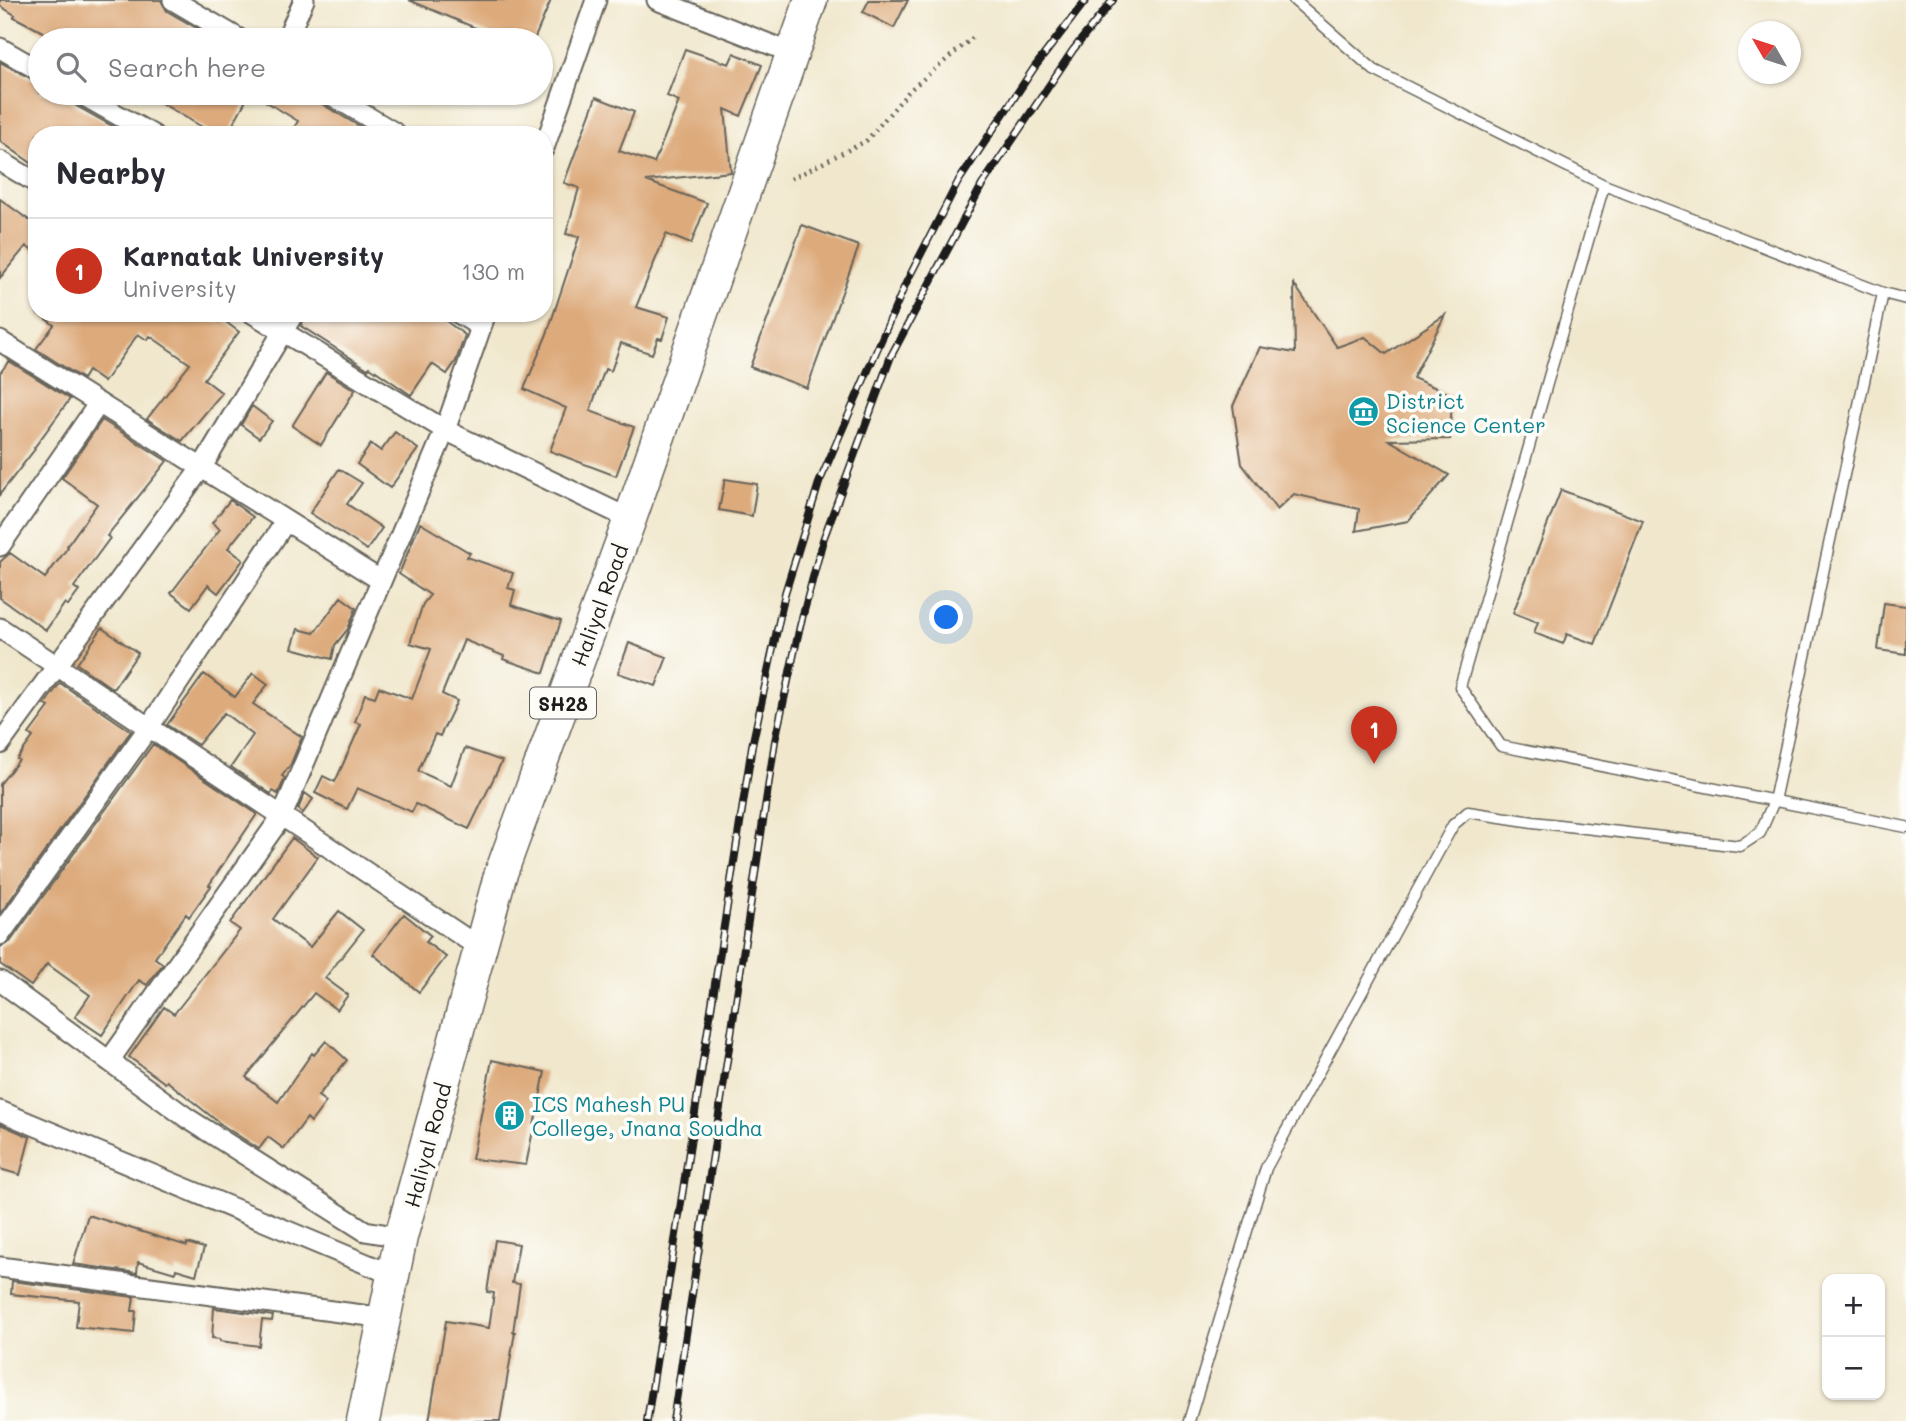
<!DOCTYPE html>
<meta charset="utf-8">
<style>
:root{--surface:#fff;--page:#f2f2f3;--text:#2b2b33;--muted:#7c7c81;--line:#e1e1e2;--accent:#c8321e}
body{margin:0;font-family:Mali,sans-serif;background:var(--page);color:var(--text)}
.controls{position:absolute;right:21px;bottom:21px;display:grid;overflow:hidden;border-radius:14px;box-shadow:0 2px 5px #0004}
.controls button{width:63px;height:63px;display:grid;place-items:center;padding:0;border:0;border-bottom:2px solid var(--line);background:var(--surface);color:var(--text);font:35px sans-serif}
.compass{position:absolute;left:1738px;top:21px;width:63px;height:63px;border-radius:50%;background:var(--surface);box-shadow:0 2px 5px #0004;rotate:309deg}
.you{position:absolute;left:947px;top:618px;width:24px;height:24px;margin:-18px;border:5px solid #fff;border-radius:50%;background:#1a73e8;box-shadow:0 0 0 10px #1a73e833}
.badge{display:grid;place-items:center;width:46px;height:46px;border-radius:50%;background:var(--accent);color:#fff;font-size:23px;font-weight:700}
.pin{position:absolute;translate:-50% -58px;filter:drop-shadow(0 2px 4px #0008)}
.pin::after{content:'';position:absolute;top:37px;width:24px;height:21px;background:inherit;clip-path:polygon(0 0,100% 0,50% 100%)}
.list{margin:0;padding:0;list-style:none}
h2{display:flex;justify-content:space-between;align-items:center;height:91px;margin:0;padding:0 28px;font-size:30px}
h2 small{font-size:23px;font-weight:400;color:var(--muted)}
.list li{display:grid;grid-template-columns:46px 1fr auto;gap:21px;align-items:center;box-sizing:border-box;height:105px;padding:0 28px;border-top:2px solid var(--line)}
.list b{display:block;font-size:26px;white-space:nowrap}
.list p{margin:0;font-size:23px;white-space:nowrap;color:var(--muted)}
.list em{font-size:23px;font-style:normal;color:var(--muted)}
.icon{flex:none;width:38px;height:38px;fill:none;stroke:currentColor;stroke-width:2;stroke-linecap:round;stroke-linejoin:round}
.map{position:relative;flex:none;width:1906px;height:1421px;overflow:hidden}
.search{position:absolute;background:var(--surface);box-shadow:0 2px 5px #0004;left:28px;top:28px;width:525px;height:77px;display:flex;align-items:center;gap:18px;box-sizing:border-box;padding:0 24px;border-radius:38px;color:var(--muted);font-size:26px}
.panel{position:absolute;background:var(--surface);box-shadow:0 2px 5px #0004;left:28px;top:126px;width:525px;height:196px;border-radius:28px}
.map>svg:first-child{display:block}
.building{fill:#ddaa7b}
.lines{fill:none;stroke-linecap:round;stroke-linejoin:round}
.lane-casing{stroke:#66635a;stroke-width:13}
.street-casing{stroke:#66635a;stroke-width:23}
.primary-casing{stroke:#66635a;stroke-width:35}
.path{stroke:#66635a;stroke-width:4.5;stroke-dasharray:2 5;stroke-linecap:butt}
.lane{stroke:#fff;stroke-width:10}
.street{stroke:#fff;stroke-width:19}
.primary{stroke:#fff;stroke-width:32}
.rail-casing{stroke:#1c1c1c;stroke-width:8}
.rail{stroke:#fdfcf7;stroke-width:5;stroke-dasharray:16;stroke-linecap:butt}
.labels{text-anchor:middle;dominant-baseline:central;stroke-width:7;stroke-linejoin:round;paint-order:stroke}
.shield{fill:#fdfcf7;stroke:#605f5e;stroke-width:2}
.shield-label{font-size:19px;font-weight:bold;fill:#1c1c1c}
.culture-label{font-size:21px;fill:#0d838f;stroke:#fdfcf7;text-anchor:start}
.street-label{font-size:21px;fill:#1c1c1c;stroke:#fdfcf7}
</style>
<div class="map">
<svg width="1906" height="1421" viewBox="0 0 1906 1421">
<rect width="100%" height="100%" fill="#fdfcf7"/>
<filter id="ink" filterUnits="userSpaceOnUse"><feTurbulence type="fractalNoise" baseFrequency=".0143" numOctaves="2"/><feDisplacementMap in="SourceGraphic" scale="14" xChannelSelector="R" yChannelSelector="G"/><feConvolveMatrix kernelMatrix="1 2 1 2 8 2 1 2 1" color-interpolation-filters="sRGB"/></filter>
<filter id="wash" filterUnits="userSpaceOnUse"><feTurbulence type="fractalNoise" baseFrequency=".00686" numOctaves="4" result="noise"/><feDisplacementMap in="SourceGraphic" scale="28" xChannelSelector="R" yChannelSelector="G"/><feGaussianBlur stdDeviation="1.57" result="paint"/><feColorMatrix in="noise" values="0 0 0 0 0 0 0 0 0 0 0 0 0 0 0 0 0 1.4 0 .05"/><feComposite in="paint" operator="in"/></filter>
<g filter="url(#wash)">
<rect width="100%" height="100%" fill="#f0e7cc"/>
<g id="blocks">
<path class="building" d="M0,0H161L167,11L217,40H58L14,17L15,15L0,6Z
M409,0H551L534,40H504Z
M869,0H908L894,28L863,12Z
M685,49L729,64L734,53L762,65L741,116L725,109L731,172L646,181L707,203L691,244L666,234L636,307L669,317L662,339L658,338L652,354L621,343L611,371L605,369L590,411L634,427L616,476L550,451L566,408L524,389L547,334L579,237L566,234L579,188L564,183L596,97L634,112L619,151L654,163L679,101L667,96Z
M0,62L40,83V93H67L73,104L128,135H37V167L0,141Z
M144,93H250L227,135H216Z
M252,93H316L322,104L374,135H290L298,121Z
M0,199L37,226V254L26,246L0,278Z
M802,225L859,246L807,388L750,367Z
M1294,284L1337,347L1365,337L1386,354L1445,315L1413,378L1452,395L1450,439L1389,440L1449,475L1408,521L1356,531L1359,509L1294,494L1277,510L1242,464L1233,406L1260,347L1295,353Z
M38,313H207L219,322L222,319L239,332L204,379L222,393L182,441L147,419L190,364L150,336L147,340L138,334L104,382L88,371L83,379L36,349L54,325Z
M306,313H435L465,335L456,361L447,374L432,364L411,395L370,367L368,369L301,326Z
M9,361L70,399L34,448L35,449L0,494V373Z
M326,372L355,390L321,445L292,426Z
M252,406L272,421L259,438L241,425Z
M102,420L167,461L107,536L110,538L74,587L79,591L68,606L65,603L46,630L0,598V562L10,553L45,578L68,547L67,546L97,504L62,478Z
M395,432L418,449L390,488L357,464L371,444L381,451Z
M339,469L362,483L347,504L382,528L367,550L310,513Z
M725,479L757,484L752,516L719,510Z
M1561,490L1643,521L1595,644L1567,634L1563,644L1534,633L1538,622L1513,613Z
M230,500L253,517L228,548L243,560L218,593L208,585L191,608L171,593L220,529L212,523Z
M420,523L470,553L467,557L513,573L508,588L515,590L511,605L561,621L544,673L503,659L504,656L464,640L442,694L457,701L440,736L435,734L418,771L451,786L465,748L502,761L469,829L416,804L412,812L357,788L347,809L315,793L323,776L335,782L361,724L355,722L365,694L375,697L379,687L412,699L431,649L410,643L423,604L430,595L399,574Z
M341,597L356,608L348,629L335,645L332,659L292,648L298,629L314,633Z
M1884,603L1906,606V654L1878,650Z
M102,628L138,653L113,689L77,664Z
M629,643L667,657L656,686L618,673Z
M253,673L268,684L253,704L302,737L291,764L282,776L285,778L278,794L273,791L271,794L231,767L253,735L224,713L198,745L167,725L204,674L235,697Z
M60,683L131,731L0,914V784L19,760L17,759L33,737L29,734L49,707L45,704Z
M153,744L257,814L209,885L211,886L189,917L186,914L155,958L163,964L147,985L139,980L102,1035L75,1017L90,995L47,964L31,986L0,964V947L10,942Z
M305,793L313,799L303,813L298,809Z
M292,838L318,857L273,919L310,947L339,911L363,930L325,978L348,995L337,1010L314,993L246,1077L278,1102L312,1053L314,1055L326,1041L347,1060L318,1096L326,1102L311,1122L307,1118L284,1149L268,1137L259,1149L222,1125L167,1081L165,1083L129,1057L164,1007L174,1014L240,930L230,923Z
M404,914L431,936L426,942L446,957L419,992L373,954Z
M492,1060L545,1072L526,1165L472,1159Z
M0,1124L30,1137L20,1175L0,1169Z
M88,1215L187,1246V1243L204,1248L196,1275L176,1269L175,1273L138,1262L137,1273L73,1264Z
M495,1240L519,1244L512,1283L520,1284L513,1332H515L500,1421H429L446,1321L489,1328L494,1293L487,1292Z
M12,1281L134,1297L132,1311H136L134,1333L76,1327L79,1301L11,1294Z
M214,1308L273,1316L272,1321L262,1320L259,1346L220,1341V1339L212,1338Z"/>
</g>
</g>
<g filter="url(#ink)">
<use href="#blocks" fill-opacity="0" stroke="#66635a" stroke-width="2"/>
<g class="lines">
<defs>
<path id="lane" d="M1294,0L1374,70L1604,185L1883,293L1906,299
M1604,185L1460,687L1501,746L1906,827
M1189,1421L1266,1168L1453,825L1468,812L1533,822L1740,846L1760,833L1774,801L1883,293"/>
<path id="street" d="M173,0L241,40
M657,0L792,53
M286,40L304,0
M0,48L40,71
M79,93L153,135
M328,93L395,133L394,135
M544,148L596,0
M0,161L37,183
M252,313L445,430L630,519
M458,313L481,327
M0,341L380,580
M0,546L99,403
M0,628L480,948
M0,744L202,467L294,313
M0,935L149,727L286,521
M0,981L187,1118L365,1231L401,1237
M109,1061L282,816L445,430L486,313
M0,1111L393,1275
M0,1267L385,1318"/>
<path id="primary" d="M363,1421L401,1237L500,876L630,519L811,0"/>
</defs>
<use href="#lane" class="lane-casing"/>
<use href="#street" class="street-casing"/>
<use href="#primary" class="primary-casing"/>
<path class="path" d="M791,179L866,141L910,90L976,35"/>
<use href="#lane" class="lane"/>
<use href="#street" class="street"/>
<use href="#primary" class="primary"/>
<defs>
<path id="rail" d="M647,1421L752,746L785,593L819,483L906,283L958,182L1034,68L1086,0
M673,1421L775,741L800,626L823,540L891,356L982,185L1073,50L1113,0"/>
</defs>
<use href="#rail" class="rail-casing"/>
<use href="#rail" class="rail"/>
</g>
</g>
<defs>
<symbol id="museum-disc" viewBox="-11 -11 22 22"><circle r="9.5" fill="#0f9aa8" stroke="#fdfcf7"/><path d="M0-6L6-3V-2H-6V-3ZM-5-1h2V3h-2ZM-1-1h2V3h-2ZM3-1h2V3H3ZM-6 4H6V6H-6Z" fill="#fff"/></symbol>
<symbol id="building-disc" viewBox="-11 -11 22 22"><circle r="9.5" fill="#0f9aa8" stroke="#fdfcf7"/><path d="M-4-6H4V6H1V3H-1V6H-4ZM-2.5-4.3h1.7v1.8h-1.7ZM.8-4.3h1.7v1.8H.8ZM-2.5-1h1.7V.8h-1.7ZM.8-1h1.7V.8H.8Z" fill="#fff"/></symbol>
</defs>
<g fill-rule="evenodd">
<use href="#museum-disc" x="1346" y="394" width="35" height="35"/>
<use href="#building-disc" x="492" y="1098" width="35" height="35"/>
</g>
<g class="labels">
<rect class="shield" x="530" y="687.5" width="66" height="31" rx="5"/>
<g class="shield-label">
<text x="563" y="703">SH28</text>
</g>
<g class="culture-label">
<text x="1386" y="400">District<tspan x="1386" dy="24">Science Center</tspan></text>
<text x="532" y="1103">ICS Mahesh PU<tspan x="532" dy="24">College, Jnana Soudha</tspan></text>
</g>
<g class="street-label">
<text transform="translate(599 605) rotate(-70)">Haliyal Road</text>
<text transform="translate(427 1145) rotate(-75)">Haliyal Road</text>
</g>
</g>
</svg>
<div class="controls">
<button>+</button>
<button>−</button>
</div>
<svg class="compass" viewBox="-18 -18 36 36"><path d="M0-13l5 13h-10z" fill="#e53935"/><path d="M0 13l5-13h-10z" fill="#7c7c81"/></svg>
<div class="you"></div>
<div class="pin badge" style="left:1374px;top:764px">1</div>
<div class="search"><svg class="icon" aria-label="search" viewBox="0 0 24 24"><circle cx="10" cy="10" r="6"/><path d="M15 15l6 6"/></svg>Search here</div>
<section class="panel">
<h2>Nearby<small></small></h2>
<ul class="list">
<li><span class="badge">1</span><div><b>Karnatak University</b><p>University</p></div><em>130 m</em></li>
</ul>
</section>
</div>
